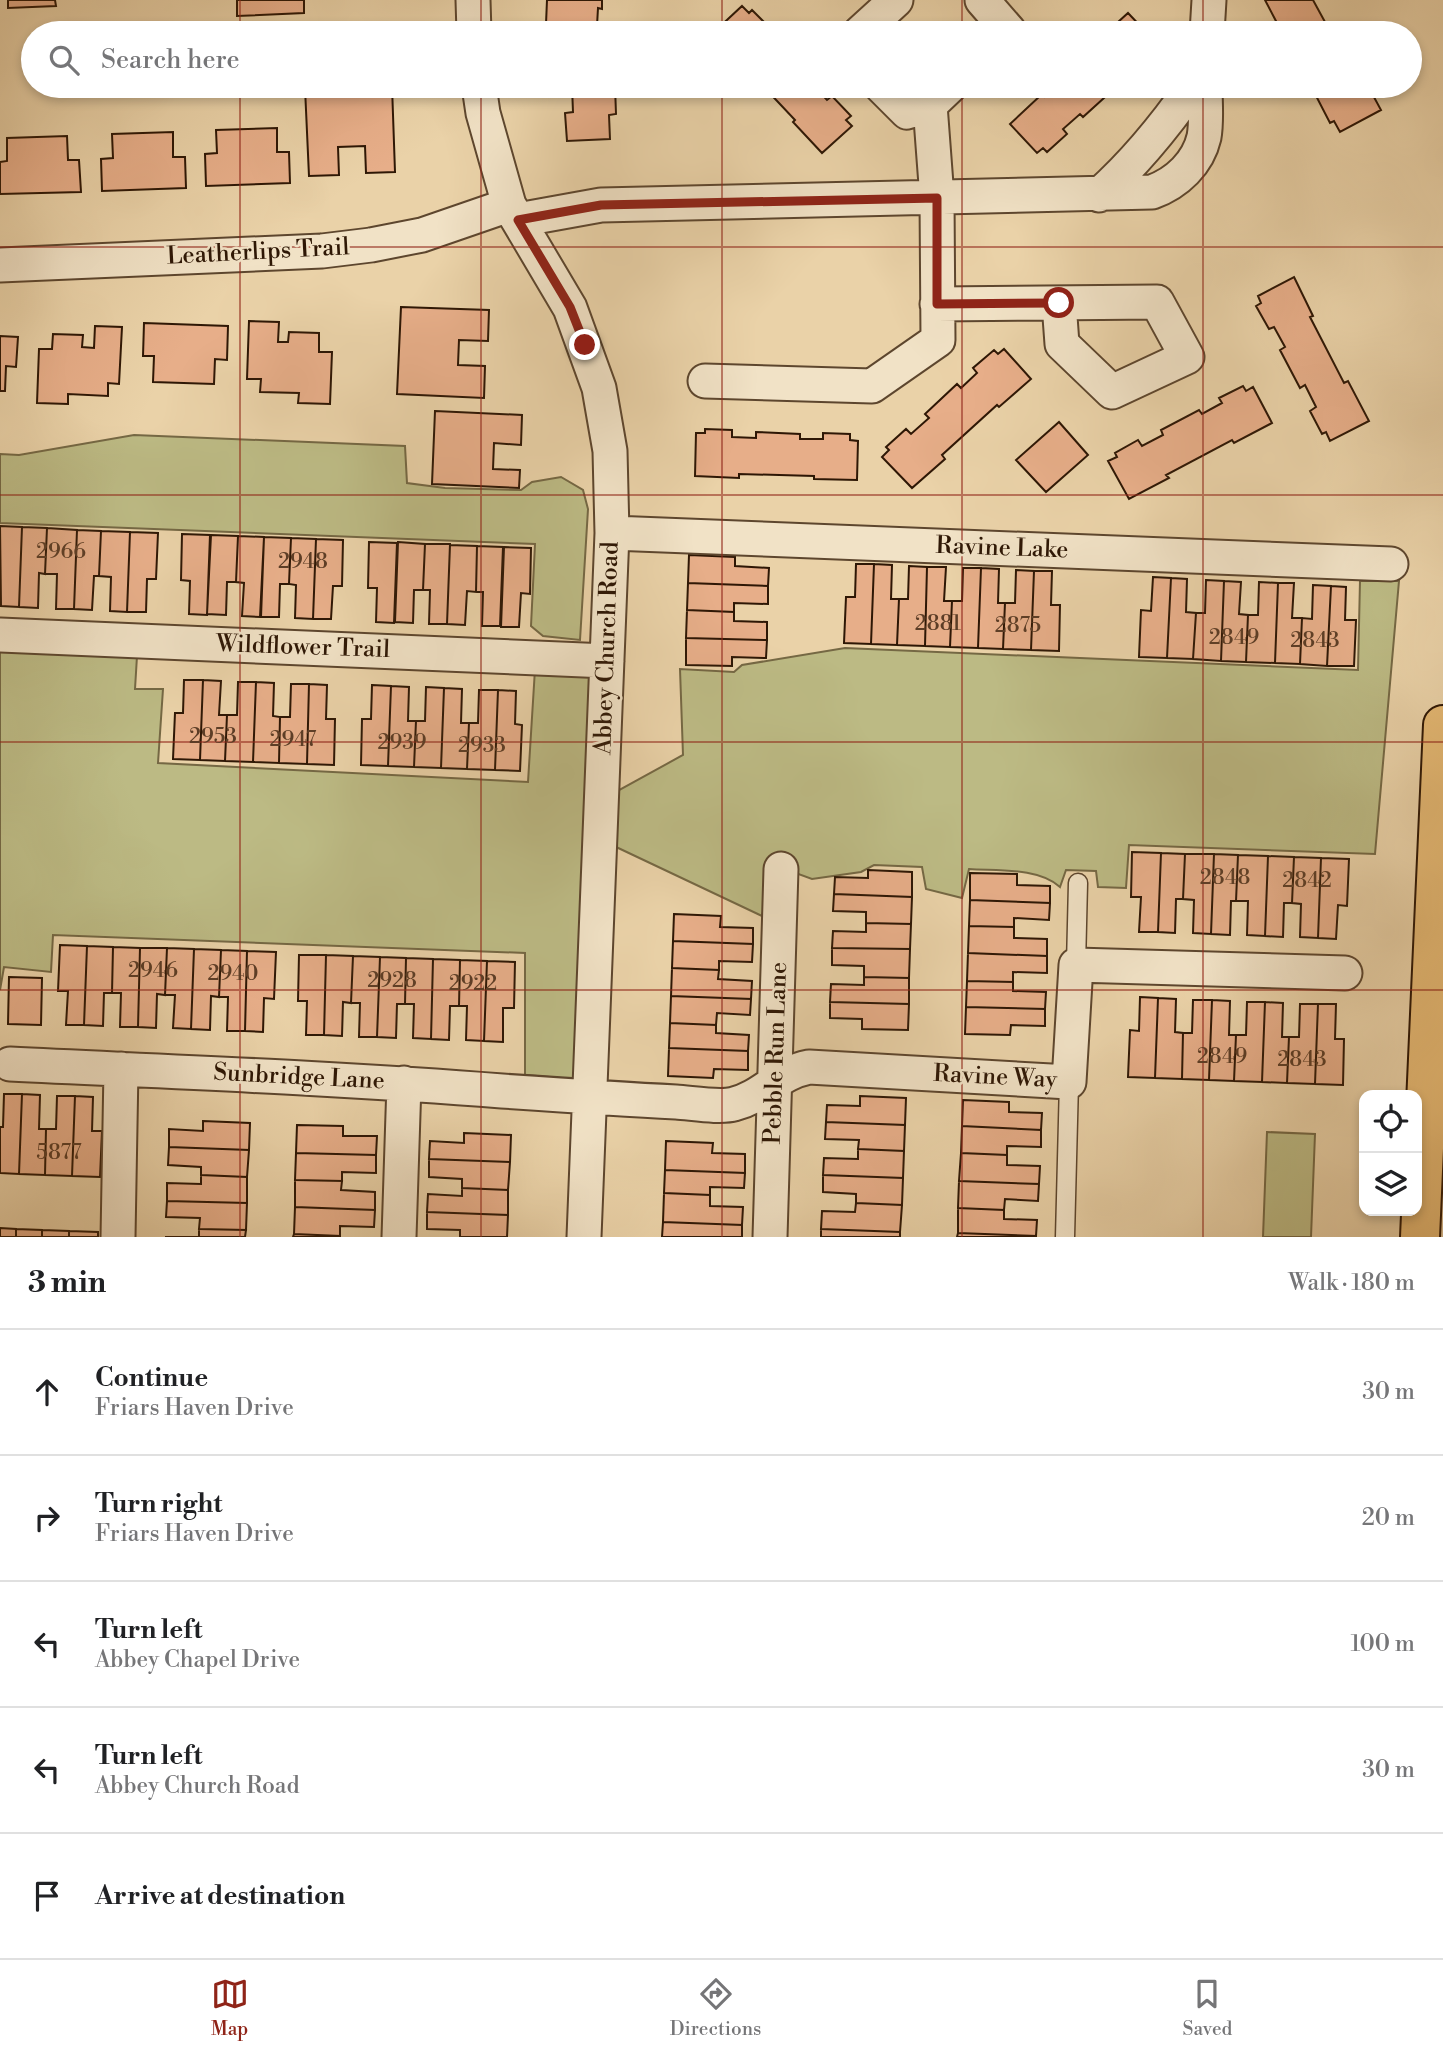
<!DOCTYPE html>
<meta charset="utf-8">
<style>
:root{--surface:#fff;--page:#f2f2f2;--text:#202124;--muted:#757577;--line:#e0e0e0;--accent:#8f2418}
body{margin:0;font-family:"Libre Bodoni",serif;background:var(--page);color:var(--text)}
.controls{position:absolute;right:21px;bottom:21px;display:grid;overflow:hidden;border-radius:14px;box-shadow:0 4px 10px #0003}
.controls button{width:63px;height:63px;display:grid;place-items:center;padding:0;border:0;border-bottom:2px solid var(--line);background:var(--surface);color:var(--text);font:35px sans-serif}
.stop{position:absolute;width:21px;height:21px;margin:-16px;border:5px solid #8f2418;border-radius:50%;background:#fff}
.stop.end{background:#8f2418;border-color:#fff;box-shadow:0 2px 7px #0008}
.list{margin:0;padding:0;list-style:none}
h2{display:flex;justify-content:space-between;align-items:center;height:91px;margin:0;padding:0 28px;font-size:30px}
h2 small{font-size:23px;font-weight:400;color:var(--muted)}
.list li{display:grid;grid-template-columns:46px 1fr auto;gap:21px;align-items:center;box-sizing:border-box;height:126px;padding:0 28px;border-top:2px solid var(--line)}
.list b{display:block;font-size:26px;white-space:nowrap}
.list p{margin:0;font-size:23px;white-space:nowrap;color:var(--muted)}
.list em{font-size:23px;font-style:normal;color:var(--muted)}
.icon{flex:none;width:38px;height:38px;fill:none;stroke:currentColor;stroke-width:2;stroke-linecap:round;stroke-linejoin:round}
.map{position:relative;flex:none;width:1443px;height:1237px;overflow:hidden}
.search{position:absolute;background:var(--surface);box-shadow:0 4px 10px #0003;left:21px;right:21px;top:21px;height:77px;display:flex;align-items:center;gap:18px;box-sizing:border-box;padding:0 24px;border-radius:38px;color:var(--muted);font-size:26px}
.sheet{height:721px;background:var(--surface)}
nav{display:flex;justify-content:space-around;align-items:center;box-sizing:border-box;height:98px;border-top:2px solid var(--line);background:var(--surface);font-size:19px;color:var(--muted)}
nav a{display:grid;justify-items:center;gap:4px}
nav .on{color:var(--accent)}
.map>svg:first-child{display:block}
.green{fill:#bcba84;stroke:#756844;stroke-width:2}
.building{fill:#e7ae89;stroke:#2e1705;stroke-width:2}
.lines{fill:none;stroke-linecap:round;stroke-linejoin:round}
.lane-casing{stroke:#5d462e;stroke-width:21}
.street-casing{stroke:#5d462e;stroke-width:37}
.primary-casing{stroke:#2e1705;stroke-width:42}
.lane{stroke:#f1e2c6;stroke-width:18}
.street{stroke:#f1e2c6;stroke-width:33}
.primary{stroke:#e5b974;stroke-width:38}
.route{stroke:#8f2418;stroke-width:9}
.grid{fill:none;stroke:#8f2418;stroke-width:2;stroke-opacity:0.55}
.labels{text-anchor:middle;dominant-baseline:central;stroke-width:5;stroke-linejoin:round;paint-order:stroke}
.number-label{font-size:21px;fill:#5c3d26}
.street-label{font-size:24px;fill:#2e1705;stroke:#f1e2c6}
</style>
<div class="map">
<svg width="1443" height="1237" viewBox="0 0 1443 1237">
<rect width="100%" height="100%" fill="#ead2a8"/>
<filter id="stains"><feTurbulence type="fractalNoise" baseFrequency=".00286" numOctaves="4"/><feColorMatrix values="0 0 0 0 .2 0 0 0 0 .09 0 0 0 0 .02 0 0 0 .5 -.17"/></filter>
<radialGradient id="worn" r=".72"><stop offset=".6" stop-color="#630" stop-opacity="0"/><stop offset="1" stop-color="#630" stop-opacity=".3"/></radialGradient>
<path class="green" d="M134,435L405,446L407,483L445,488L521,490L532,482L561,477L583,490L588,509L580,640L543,636L531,626L535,544L0,523V454L19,455Z
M1360,581H1399L1375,854L1129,845L1126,888L1098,887L1096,871L1066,870L1060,887C1039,867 996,871 969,869L962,898L926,889L922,867L874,865L861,872L812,879L774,865L762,916L614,846L610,795L683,755L680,669L734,672L742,665L845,648L1358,670Z
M0,651L137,656L135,689H163L158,763L528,782L535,669L591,672L574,1079L525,1075V953L53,935L51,972L4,967L0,990Z
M1267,1132L1315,1134L1311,1237H1263Z"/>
<path class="building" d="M8,0H55L56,6L8,8Z
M237,0H304V13L237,16Z
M547,0H602V9L598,8L597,26L546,24Z
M1265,0H1313L1331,33H1275L1272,26L1277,23Z
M742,6L749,13L752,10L771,29L766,33H713Z
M1128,13L1147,33H1106Z
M392,86L395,172L366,173L365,146L338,147L339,175L309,176L305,88Z
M572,86H615L616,114L609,115L610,139L567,141L565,113L573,112Z
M763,86H814L827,100L832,96L851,116L846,120L852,126L822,153L793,122L795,120Z
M1055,86H1113L1115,88L1083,117L1080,114L1063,129L1067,134L1047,152L1043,148L1037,153L1010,124L1041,95L1044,97Z
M1304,86H1368L1381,110L1340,132L1334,121L1330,123L1313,90L1308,93Z
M277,128V152H289L290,183L206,186L205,154L217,153L216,130Z
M173,132V157H185L186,188L102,191L101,159L113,158L112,134Z
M67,136L68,160H79L81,192L0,194V162L7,161V138Z
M1294,277L1313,316L1310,317L1344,383L1348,381L1369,421L1330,441L1326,432L1322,434L1310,411L1316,407L1305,385L1300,388L1280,350L1285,347L1274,327L1269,329L1256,306L1261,303L1258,296Z
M401,307L489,310L488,341L459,340L458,365L485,366L484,398L397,394Z
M249,321L279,322L278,342H288L289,332L319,333V352H332L330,404L298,403L299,393L260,392L261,379H247Z
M144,323L228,326L227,360L215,359L214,384L153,382L154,356H143Z
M95,326L122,327L119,384L108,383V396L68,394V404L37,403L39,349H52L53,334L83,335L82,347L94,348Z
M0,336L18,337L16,367L6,366L5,391H0Z
M1004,349L1031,379L999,407L997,405L942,455L945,459L912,488L882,457L889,450L886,447L906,429L911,434L929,418L925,414L957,384L961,388L977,373L973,368L994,350L998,354Z
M1243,386L1246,391L1253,387L1272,423L1234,443L1232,440L1166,475L1169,478L1129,499L1108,461L1117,457L1115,453L1138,440L1142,446L1163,435L1161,430L1199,410L1202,414L1222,403L1219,398Z
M435,411L522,415L521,445L494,443L493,469L520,470L519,488L432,484Z
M1059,422L1088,455L1046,492L1016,460Z
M705,429L732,430V437L756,438V432L800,434V439H823V433L850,434V440L858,441L857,480L814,479V476L739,474V478L695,476L696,433H705Z
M0,526L22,527L19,607L1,606Z
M22,527L47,528L45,574L39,573L38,608L19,607Z
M47,528L77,530L74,609H56L57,574H45Z
M77,530L101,531L99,576H94L92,610L74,609Z
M101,531L130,532L127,612L110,611L111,577L99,576Z
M130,532L158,533L156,579H147L146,612H127Z
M182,534L210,535L207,615L189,614L190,581L181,580Z
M211,535L238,536L236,582H227L226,615L207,614Z
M238,536L264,537L260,617L242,616L244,583L236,582Z
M264,537L291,538L289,584H280L279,617H261Z
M291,538L316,539L313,619L295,618L296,585L289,584Z
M316,539L343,540L342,586H333L331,619H313Z
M369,542L397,543L394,623L376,622L377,588H368Z
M398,542L425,544L423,590H414L413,623L395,622Z
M425,544H450L447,624H429L430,590H423Z
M450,545L477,546L476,592L467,591L465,625L447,624Z
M477,546L503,547L500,626H482L483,592H476Z
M504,547L531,548L530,594L521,593L519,627H501Z
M689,555L735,557V566L769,568L768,586L688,583Z
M856,564H874L871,644L844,643L846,597H855Z
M874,564L892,565L891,599H899L897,645L871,644Z
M909,566L927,567L925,646L897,645L899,599H908Z
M927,567H946L944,601H952L950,647L925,646Z
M963,568H981L978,648L950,647L952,601H962Z
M981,568L999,569L998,603H1005L1003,649L978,648Z
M1016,570L1034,571L1031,650L1003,649L1005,603H1015Z
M1034,571H1052L1051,605H1060L1059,651L1031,650Z
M1153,577L1171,578L1167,658L1139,657L1141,610L1151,611Z
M1171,578L1187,579L1186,612L1196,613L1193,659L1167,658Z
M1206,580L1224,581L1221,661L1193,659L1196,613H1205Z
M1224,581L1241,582L1239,614L1248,615L1246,662L1221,661Z
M1259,582L1278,583L1275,663L1246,662L1248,615H1258Z
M688,583L768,586V604L734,603V612L687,610Z
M1278,583H1294L1292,618H1302L1300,664L1275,663Z
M1313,585L1331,586L1327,666L1300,664L1302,618L1312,619Z
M1331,586L1346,587L1345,620H1356L1354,666H1327Z
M687,610L734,612V621L767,622V640L686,638Z
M686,638L767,640L766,658L732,657V666L686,665Z
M184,680H203L200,760L173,759L175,713H183Z
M203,680L221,681L219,715H227L225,761L200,760Z
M238,682H256L253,762L225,761L227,715H237Z
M256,682L274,683L273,716L280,717L279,763L253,762Z
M291,684H309L307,764L279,763L280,717H290Z
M309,684L327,685L326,719H335L334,765L307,764Z
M372,685L391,686L388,766L361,765L362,719H371Z
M391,686L409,687L408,721H416L414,767L388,766Z
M426,687L444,688L441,768L414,767L416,721H425Z
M444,688L462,689L461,723H469L467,769L441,768Z
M479,690H498L495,770L467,769L469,723H478Z
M498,690L516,691L515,724L522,725L520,771L495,770Z
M1132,852L1161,853L1158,932H1139L1141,897H1131Z
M1161,853L1185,854L1183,899H1176L1175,933L1158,932Z
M1185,854H1214L1211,934L1193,933L1194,900L1183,899Z
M1214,854L1238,855L1236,901H1231L1230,935L1211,934Z
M1238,855L1268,856L1265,936L1247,935L1248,901H1236Z
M1268,856L1294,857L1292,903H1284L1283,937L1265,936Z
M1294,857L1321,858L1318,938L1300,937L1301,904L1292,903Z
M1321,858L1349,859L1347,906L1338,905L1336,939L1318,938Z
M868,870L912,872V897L834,894L835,877L868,878Z
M970,873L1017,874V885L1050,886V903L970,900Z
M834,894L912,897L911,924L866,923V912L833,911Z
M970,900L1050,903L1049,920L1014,918V927L969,926Z
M674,914L721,916L720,927L753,928V944L673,941Z
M866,923L911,924L910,949L832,948L833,931L866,932Z
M969,926L1014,927V938L1047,939V956L968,953Z
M673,941L753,944L752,962L719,961V970L672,968Z
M60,945L87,946L84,1025H66L68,991H58Z
M87,946L113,947L112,993H104L103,1026L84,1025Z
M113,947L140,948L138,1027H120L121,993H112Z
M140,948H167L165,995L157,994L156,1028L138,1027Z
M167,948L194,949L191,1029L173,1028L175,995H165Z
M832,948L910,949L909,978L864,977V966L832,965Z
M194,949L221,950L219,997L211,996L210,1030L191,1029Z
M221,950L247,951L245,1031H227L228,997H219Z
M247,951L276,952L274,999L264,998L263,1032L245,1031Z
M968,953L1047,956V973L1013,972V982L967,981Z
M299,955H326L324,1035H306L307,1001H298Z
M326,955L353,956L351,1003L343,1002L342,1036L324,1035Z
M353,956L380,957L377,1037H359L360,1003H351Z
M380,957L406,958L405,1004H397L396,1038L377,1037Z
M406,958L433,959L431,1039L413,1038L414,1004H405Z
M433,959L460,960L459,1006H450L449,1040L431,1039Z
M460,960L487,961L484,1041L466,1040L467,1006H459Z
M487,961L515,962L514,1008H503V1042L484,1041Z
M672,968L719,970L718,979L752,981L751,999L671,996Z
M9,977L42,978L41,1025L8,1024Z
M864,977L909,978V1004L830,1002L831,984L864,985Z
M967,981L1013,982V991L1046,992L1045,1009L966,1007Z
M671,996L751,999L750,1015L717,1013L716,1025L670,1023Z
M1140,997L1158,998L1155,1078L1128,1077L1130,1030L1139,1031Z
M1158,998L1176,999L1175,1032L1183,1033L1182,1079L1155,1078Z
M1193,1000H1212L1209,1080L1182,1079L1183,1033H1192Z
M1212,1000L1230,1001L1229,1035H1236L1234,1081L1209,1080Z
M830,1002L909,1004L908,1030L862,1029V1019L830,1018Z
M1247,1002H1265L1262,1082L1234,1081L1236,1035H1246Z
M1265,1002L1283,1003L1282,1037H1289L1287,1083L1262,1082Z
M1300,1004H1318L1315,1084L1287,1083L1289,1037H1299Z
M1318,1004H1336L1335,1039H1344L1343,1085L1315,1084Z
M966,1007L1045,1009V1026L1011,1025L1010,1035L965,1034Z
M670,1023L716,1025V1033L749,1035L748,1051L669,1048Z
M669,1048L748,1051V1070L714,1069L713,1078L668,1076Z
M4,1094H22L19,1174L0,1173V1127H3Z
M22,1094L40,1095L39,1129H46L45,1175L19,1174Z
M57,1096H75L72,1176L45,1175L46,1129H56Z
M75,1096L93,1097L92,1131H102L100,1177L72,1176Z
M860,1096L906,1098L905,1125L826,1122L827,1105L860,1106Z
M963,1100L1009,1102V1112L1042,1113L1041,1130L962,1126Z
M203,1121L250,1123L249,1150L169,1147V1129L203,1131Z
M826,1122L905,1125L904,1151L858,1149L859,1140L825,1139Z
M297,1125L343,1126V1136H377L376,1155L296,1153Z
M962,1126L1041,1130V1147L1007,1146V1155L961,1153Z
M464,1133L511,1135L510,1162L429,1159L430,1141L464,1143Z
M666,1141L713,1143L712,1153L745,1154V1173L665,1170Z
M169,1147L249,1150L247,1177L201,1175V1167L168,1165Z
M858,1149L904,1151L903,1178L823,1175L824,1158L858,1159Z
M296,1153L376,1155V1173L342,1172V1181L295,1180Z
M961,1153L1007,1155V1165L1040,1166L1039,1184L959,1181Z
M429,1159L510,1162L508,1190L462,1188V1179L429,1177Z
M665,1170L745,1173L744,1188L710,1187V1195L664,1193Z
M201,1175L247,1177V1203L167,1201V1183L201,1184Z
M823,1175L903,1178L902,1205L856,1203V1194L823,1192Z
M295,1180L342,1181L341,1190L375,1192V1210L295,1207Z
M959,1181L1039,1184L1038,1201L1005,1199L1004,1210L958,1208Z
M462,1188L508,1190V1215L427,1212L428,1194L462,1196Z
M664,1193L710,1195V1206L743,1207L742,1225L663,1222Z
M167,1201L247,1203L246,1230L199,1229L200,1218L166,1217Z
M856,1203L902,1205L900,1232L821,1229L822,1211L855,1212Z
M295,1207L375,1210L374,1227L340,1226V1236L294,1234Z
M958,1208L1004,1210V1219L1037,1220L1036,1236L958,1233Z
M427,1212L508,1215L507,1237H460V1230L427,1229Z
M663,1222L742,1225V1237H662Z
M0,1228L16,1229V1237H0Z
M16,1229L42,1230V1237H16Z
M199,1229L246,1230L245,1237H165H199Z
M821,1229L900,1232V1237H821Z
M42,1230L69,1231V1237H42Z
M69,1231L98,1232V1237H69Z
M958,1233L1036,1236V1237H957Z
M294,1234L340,1236V1237H293Z"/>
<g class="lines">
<defs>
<path id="lane" d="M1076,965L1078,883
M1065,1237L1069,1082"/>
<path id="street" d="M473,0L474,33
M982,0L1009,31L1006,33
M860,33L896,0
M1207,33L1209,0
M479,86L483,113L509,205L570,308L599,388L610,451L612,533L584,1237
M881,86L907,112L930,105L950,86
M1099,195C1136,162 1165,126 1193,86
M518,220L601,205L1152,192C1177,183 1198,163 1204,137C1207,121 1205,102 1205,86
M0,265L322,251L371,245L422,235L509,205
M937,304L1157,302L1187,357L1112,392L1062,344L1059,303
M705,381L872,386L938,340L937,198L930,105
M612,533L1391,564
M0,635L607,661
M10,1064C174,1072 338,1078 502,1091C560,1095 618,1099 676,1102C692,1103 720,1108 734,1104C763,1097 778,1073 809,1067L1069,1082L1076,965L1345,973
M118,1237L121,1069
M399,1237L404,1083
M770,1237L781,869"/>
<path id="primary" d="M1420,1237L1443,725"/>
</defs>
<use href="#lane" class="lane-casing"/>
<use href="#street" class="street-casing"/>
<use href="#primary" class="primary-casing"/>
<use href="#lane" class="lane"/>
<use href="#street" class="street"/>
<use href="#primary" class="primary"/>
</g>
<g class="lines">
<path class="route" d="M585,345L570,307L518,220L601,205L937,198V304L1059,303"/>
</g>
<path class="grid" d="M240,0V33M481,0V33M722,0V33M962,0V33M1203,0V33M240,86V1237M481,86V1237M722,86V1237M962,86V1237M1203,86V1237M0,247H1443M0,495H1443M0,742H1443M0,990H1443"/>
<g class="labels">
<g class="number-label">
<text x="61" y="552">2966</text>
<text x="303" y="562">2948</text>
<text x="938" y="624">2881</text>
<text x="1018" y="626">2875</text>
<text x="1234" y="638">2849</text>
<text x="1315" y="641">2843</text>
<text x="213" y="737">2953</text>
<text x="293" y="740">2947</text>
<text x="402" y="743">2939</text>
<text x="482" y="746">2933</text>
<text x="1225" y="878">2848</text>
<text x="1307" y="881">2842</text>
<text x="153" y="971">2946</text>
<text x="233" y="974">2940</text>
<text x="392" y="981">2928</text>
<text x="473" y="984">2922</text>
<text x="1222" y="1057">2849</text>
<text x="1302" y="1060">2843</text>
<text x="59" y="1153">5877</text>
</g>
<g class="street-label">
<text transform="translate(258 252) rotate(-3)">Leatherlips Trail</text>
<text transform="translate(1002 548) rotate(2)">Ravine Lake</text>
<text transform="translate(303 647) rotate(2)">Wildflower Trail</text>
<text transform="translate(607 648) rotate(-88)">Abbey Church Road</text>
<text transform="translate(776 1053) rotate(-88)">Pebble Run Lane</text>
<text transform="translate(299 1077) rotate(3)">Sunbridge Lane</text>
<text transform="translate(995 1077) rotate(3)">Ravine Way</text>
</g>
</g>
<rect width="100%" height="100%" filter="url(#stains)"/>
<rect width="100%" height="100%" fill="url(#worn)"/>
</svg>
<div class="controls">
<button><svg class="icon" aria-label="locate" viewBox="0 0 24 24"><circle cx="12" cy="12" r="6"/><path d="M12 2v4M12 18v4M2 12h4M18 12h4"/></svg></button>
<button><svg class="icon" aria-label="layers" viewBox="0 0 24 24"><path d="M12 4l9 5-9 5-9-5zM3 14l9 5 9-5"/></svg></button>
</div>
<div class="stop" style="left:1059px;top:303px"></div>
<div class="stop end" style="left:585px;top:345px"></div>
<div class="search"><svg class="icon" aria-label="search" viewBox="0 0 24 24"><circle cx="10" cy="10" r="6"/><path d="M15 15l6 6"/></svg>Search here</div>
</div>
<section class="sheet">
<h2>3 min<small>Walk · 180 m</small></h2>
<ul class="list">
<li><svg class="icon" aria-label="ahead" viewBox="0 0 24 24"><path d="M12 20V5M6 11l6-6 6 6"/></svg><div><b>Continue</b><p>Friars Haven Drive</p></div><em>30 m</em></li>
<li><svg class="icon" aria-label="right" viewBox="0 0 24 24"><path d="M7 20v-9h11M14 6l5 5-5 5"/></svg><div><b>Turn right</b><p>Friars Haven Drive</p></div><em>20 m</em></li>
<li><svg class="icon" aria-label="left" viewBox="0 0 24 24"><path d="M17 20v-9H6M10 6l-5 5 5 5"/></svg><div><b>Turn left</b><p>Abbey Chapel Drive</p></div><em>100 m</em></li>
<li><svg class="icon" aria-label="left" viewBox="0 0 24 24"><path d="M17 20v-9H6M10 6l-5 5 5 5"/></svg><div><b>Turn left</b><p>Abbey Church Road</p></div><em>30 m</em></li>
<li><svg class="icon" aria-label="arrive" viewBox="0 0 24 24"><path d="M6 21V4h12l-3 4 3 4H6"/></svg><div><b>Arrive at destination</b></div></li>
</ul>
</section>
<nav>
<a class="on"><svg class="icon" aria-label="map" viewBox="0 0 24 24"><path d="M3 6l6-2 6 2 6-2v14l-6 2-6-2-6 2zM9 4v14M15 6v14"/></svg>Map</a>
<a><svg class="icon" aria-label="directions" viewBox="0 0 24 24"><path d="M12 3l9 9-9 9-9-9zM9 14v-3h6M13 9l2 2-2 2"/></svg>Directions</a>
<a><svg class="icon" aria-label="saved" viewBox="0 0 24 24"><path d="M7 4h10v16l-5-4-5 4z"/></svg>Saved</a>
</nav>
